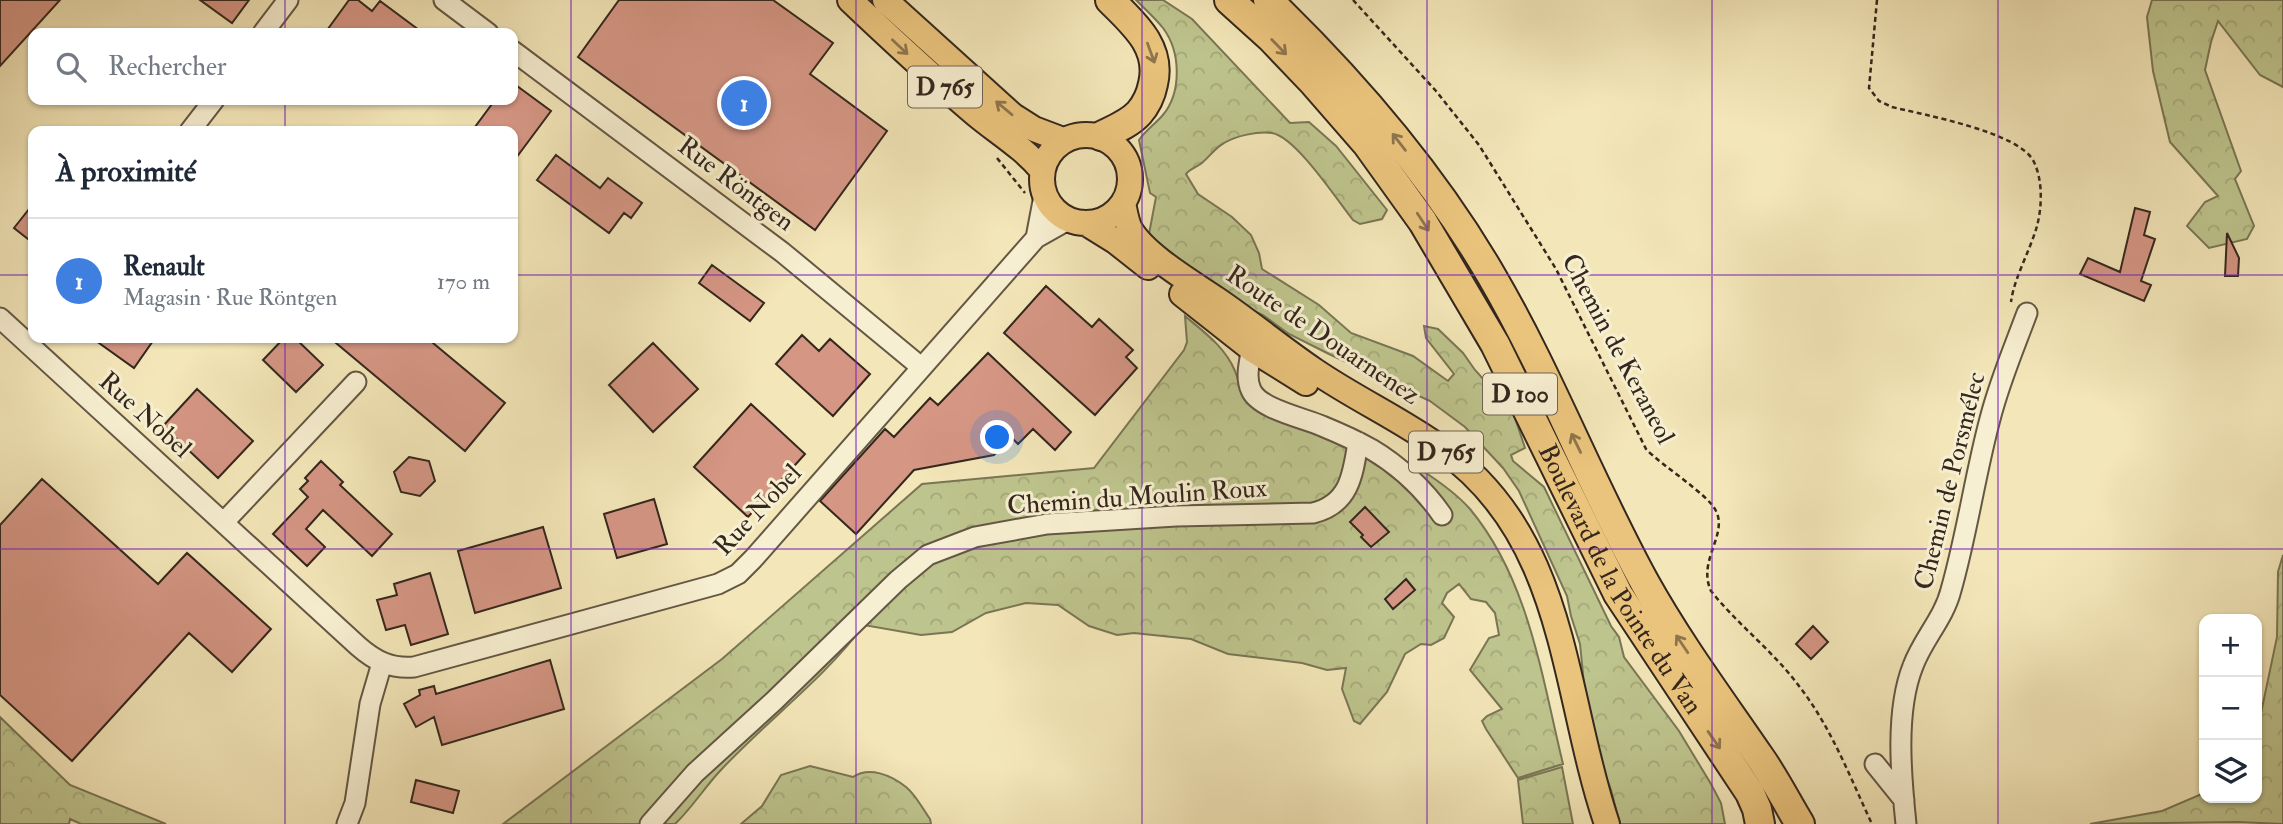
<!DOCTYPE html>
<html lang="fr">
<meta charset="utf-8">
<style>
:root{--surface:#fff;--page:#f2f2f3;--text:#1f2937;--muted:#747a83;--line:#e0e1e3;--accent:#0f766e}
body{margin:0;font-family:"IM FELL Double Pica",serif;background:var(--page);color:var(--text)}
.controls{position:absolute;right:21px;bottom:21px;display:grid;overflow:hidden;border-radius:14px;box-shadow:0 2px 5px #0004}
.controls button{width:63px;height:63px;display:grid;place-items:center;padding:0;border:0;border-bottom:2px solid var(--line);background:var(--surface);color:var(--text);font:35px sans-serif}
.you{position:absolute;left:998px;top:438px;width:24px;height:24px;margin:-18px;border:5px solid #fff;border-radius:50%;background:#1a73e8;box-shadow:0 0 0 10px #1a73e833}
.badge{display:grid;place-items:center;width:46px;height:46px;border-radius:50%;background:var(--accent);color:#fff;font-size:23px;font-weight:700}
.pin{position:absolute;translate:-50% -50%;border:4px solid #fff;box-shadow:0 2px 7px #0006}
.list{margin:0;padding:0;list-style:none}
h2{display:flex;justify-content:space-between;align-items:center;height:91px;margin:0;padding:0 28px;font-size:30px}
h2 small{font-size:23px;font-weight:400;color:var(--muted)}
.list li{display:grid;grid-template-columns:46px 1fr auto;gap:21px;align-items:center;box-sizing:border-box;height:126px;padding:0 28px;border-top:2px solid var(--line)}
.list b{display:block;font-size:26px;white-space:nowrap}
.list p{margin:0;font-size:23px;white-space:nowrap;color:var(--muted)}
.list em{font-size:23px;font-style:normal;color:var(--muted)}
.icon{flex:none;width:38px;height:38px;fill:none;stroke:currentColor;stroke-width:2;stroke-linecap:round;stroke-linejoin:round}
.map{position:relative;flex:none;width:2283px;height:824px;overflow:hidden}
.search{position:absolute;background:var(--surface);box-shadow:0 2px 5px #0004;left:28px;top:28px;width:490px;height:77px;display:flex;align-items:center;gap:18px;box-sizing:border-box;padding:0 24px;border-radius:14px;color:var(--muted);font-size:26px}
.panel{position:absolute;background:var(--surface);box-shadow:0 2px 5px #0004;left:28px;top:126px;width:490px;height:217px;border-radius:14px}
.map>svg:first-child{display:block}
.forest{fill:url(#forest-crowns);stroke:#797655;stroke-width:2}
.building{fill:#d59684;stroke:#34271d;stroke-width:2}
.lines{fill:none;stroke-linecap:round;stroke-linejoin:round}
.minor-casing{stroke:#645744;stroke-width:23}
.major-casing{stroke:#34271d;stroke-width:28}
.highway-casing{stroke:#34271d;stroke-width:32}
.path{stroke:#34271d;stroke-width:2.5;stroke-dasharray:5 3.5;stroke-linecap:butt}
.minor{stroke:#f7efd1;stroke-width:19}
.major{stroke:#eac37c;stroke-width:24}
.highway{stroke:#eac37c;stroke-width:28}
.oneway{stroke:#8f754c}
.grid{fill:none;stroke:#7b2cbf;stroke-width:2;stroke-opacity:0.55}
.labels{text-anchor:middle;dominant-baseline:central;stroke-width:6;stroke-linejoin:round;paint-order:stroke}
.shield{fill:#f7efd1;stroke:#6e6353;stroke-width:2}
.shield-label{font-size:24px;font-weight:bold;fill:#34271d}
.street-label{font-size:26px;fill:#34271d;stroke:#f7efd1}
</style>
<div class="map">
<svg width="2283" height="824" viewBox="0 0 2283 824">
<defs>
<pattern id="forest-crowns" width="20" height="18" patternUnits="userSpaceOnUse" patternTransform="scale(1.75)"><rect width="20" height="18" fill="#bec48d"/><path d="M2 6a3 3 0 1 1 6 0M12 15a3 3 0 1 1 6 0" fill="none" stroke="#a4a879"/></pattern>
</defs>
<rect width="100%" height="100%" fill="#f3e6b8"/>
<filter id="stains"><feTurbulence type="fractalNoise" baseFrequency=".00286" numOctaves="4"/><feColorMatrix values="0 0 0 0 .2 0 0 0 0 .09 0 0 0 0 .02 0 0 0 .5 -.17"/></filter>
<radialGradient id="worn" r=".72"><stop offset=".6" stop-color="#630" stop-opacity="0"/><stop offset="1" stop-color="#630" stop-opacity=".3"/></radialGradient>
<path class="forest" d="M1136,0H1163L1192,19L1290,123L1309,122L1336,146L1387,210L1382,219L1360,224L1353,220C1337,200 1296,137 1272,133C1257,131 1236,136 1224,143C1216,147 1210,156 1203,162C1198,167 1191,168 1186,174L1198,194L1232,217L1251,235L1259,253L1262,269L1319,305L1351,333L1413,356L1448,381L1454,374L1426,338L1424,326L1438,329L1463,353L1475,370L1501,399L1514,415L1525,448L1511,455L1513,461L1544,487L1611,626L1619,637L1624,657L1679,731L1711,784L1721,803L1725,824H1620L1611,790L1600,760L1585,694L1580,644L1571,616L1567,596L1519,491L1503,468L1465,427L1430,401L1329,354L1289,334L1263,315L1222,296L1179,268L1149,234L1156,197L1150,193L1139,140C1146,130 1154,125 1162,116C1182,93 1181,52 1163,28C1155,18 1145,9 1136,0Z
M2152,0H2283V87L2260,75L2218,21L2211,42L2205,70L2241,171L2235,179L2254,226L2247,239L2209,248L2187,226L2205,202L2218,196L2170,142L2153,71L2147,17Z
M1185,316C1204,332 1225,347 1235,371C1238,380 1241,388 1246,397L1334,440L1347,448L1353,455H1362L1402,477L1420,469C1437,480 1456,493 1470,509C1529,580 1542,678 1563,764L1518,778L1486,729L1482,721L1487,716L1502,709L1470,670L1489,638L1499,635L1495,613L1486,602L1471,599L1459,584L1447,593L1442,603L1454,617L1444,638L1431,645L1421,644L1405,654L1387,692L1360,724L1354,721L1342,689L1346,668L1327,670L1302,663L1228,654L1191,639L1134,633L1117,635L1089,626L1058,605L1026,603L986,613L952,632L921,635L864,625C823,680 766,721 720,771C704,788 692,808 675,824H503L722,659L922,484L1094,468L1184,350L1187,342Z
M2283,555V824L2238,822L2090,824L2162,811L2204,793V798H2257V732L2277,637L2278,572Z
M0,717L70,785L166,824H81L70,819L69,824H0Z
M810,766L853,777C869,766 891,775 906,787C915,794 923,809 930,819L931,824H741L762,806L781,775Z
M1562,767L1573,824H1523L1518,780Z"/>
<path class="building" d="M0,0H60L0,66Z
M200,0H249L232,23Z
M349,0H358L372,11L380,1L423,33H325Z
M619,0H773L833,43L810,74L887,131L815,230L578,57Z
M513,83L551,111L513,162V131H472L495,100H513Z
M556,155L600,188L608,178L642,203L631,218L624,213L609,233L537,180Z
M33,204V243L14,228Z
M2135,208L2150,212L2144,235L2155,239L2141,281L2151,285L2144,301L2080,274L2088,258L2120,272Z
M2227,233L2239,258L2238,276H2225Z
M712,265L764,303L750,321L699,283Z
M1046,286L1092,327L1099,319L1133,350L1126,357L1137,368L1095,415L1004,333Z
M802,335L819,351L830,339L870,374L833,416L776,364Z
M92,338H155L134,368Z
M284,338H295L323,365L296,392L263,360Z
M330,338H427L505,403L465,451Z
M653,343L698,389L653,432L609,385Z
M988,353L1071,432L1055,450L1033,429L1018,444L1011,437L994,455L914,470L856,534L820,501L885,429L894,437L930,398L938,405Z
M197,389L253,441L218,478L163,426Z
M751,404L805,454L748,517L694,467Z
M409,457L429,461L435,481L420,496L401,492L394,472Z
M321,461L343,482L340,485L392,534L372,556L323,510L306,529L325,547L307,566L273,534L308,497L300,489L308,481L305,478Z
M42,479L158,584L187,553L271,629L232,672L189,633L72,761L0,695V525Z
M654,499L667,544L617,558L604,514Z
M1365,507L1389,532L1371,547L1361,537L1363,535L1350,522Z
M543,527L561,588L475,613L458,551Z
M430,573L448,634L411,645L405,625L386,630L377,600L397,595L394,584Z
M1406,579L1415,590L1393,609L1385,599Z
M1813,626L1828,642L1811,659L1796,644Z
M550,660L564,709L442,745L434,717L416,727L404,704L420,695L419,690L434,686L436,694Z
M416,780L459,791L453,813L411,802Z"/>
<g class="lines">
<defs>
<path id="minor" d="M444,0L488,33
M263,33L288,0
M513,51L782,252L921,367
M190,131L214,100
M1036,238L1044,196
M0,318L358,646C375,661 391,669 414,667L718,584L738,574L753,559L1036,238L1068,220
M1251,337C1254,355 1243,372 1251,390C1259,409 1304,418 1322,426C1339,433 1355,440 1371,449C1398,465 1424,489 1442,515
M224,522L356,382
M1875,764L1904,800
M347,824L355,803L370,704L382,663
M650,824L695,773L774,701L898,580L928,555L975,537L1047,524L1176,516L1313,513C1350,504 1353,474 1358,442
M1906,824C1901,776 1895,711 1913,666C1923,639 1944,618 1951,590C1967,534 1975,475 1990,419C1999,383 2014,348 2027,313"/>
<path id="major" d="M850,0C890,38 930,75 971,110C995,131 1022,146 1042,170
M885,0L1012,115L1034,129L1063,140
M1042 179a44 44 0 1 1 88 0a44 44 0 1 1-88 0Z
M1123,203C1125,212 1126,221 1130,229C1145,255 1191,282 1216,299C1250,322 1281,348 1315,371C1356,399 1402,420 1442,449C1568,538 1562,692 1607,824
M1086,223L1115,241L1148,267
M1182,294L1253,350L1306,383"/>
<g id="highway">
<path id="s1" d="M1229,0L1270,37L1313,82L1367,144L1423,222L1495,344L1618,594L1750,793L1757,809L1760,824"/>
<path d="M1268,0C1353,82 1431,172 1491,275C1549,374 1590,483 1645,583C1679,644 1720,699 1759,756C1774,777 1786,801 1800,824"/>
<path d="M1101,136C1113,130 1129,124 1139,113C1146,105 1151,94 1153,84C1162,47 1133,23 1110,0"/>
</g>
</defs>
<use href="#minor" class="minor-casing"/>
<use href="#major" class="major-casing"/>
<use href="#highway" class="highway-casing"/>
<path class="path" d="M1353,0L1436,91L1479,145L1556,269L1646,449C1662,466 1708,494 1716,511C1728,535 1697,561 1711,591C1738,625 1773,651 1799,686C1831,727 1850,777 1872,824
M1877,0L1869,88L1879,101L1892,107C1924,115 2020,132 2034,162C2043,181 2042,207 2037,226C2030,251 2014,278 2011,302
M997,158L1025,193"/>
<use href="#minor" class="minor"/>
<use href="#major" class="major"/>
<use href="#highway" class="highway"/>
</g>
<defs><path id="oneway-shaft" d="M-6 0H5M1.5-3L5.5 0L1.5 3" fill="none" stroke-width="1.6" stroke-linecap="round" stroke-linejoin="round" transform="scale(1.75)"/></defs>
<g class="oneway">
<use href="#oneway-shaft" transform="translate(900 47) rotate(43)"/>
<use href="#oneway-shaft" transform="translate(1279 47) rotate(46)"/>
<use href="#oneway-shaft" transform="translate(1151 53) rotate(70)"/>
<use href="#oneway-shaft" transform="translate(1004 108) rotate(-140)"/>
<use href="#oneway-shaft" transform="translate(1399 142) rotate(-128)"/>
<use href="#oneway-shaft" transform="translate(1423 222) rotate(57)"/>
<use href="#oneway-shaft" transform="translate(1576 443) rotate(-116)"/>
<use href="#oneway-shaft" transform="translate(1682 644) rotate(-124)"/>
<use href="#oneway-shaft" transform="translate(1714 740) rotate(55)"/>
</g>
<path class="grid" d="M285,0V33M571,0V824M856,0V824M1142,0V824M1427,0V824M1712,0V824M1998,0V824M285,100V131M0,275H33M513,275H2283M285,338V824M0,549H2283"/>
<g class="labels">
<g class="shield">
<rect x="908" y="66.5" width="74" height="41" rx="5"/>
<rect x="1483" y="373.5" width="74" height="41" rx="5"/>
<rect x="1409" y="431.5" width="74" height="41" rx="5"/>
</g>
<g class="shield-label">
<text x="945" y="87">D 765</text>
<text x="1520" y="394">D 100</text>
<text x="1446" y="452">D 765</text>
</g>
<g class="street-label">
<text transform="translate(736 184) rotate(37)">Rue Röntgen</text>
<text transform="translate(1323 335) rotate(34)">Route de Douarnenez</text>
<text transform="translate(1618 349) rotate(62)">Chemin de Keraneol</text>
<text transform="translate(145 415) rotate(42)">Rue Nobel</text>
<text transform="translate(1950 481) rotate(-76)">Chemin de Porsmélec</text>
<text transform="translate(1137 497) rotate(-4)">Chemin du Moulin Roux</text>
<text transform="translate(758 510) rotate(-47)">Rue Nobel</text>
<text stroke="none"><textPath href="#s1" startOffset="704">Boulevard de la Pointe du Van</textPath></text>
</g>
</g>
<rect width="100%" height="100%" filter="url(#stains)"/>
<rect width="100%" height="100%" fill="url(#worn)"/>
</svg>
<div class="controls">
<button>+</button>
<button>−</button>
<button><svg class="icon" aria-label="layers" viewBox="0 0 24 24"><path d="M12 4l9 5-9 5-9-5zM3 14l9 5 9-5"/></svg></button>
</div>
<div class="you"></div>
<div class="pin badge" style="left:744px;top:103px;background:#3f7fe0">1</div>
<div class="search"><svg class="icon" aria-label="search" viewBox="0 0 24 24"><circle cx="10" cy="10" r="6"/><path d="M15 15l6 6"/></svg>Rechercher</div>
<section class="panel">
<h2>À proximité<small></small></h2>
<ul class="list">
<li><span class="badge" style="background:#3f7fe0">1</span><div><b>Renault</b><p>Magasin · Rue Röntgen</p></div><em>170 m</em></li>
</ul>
</section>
</div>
